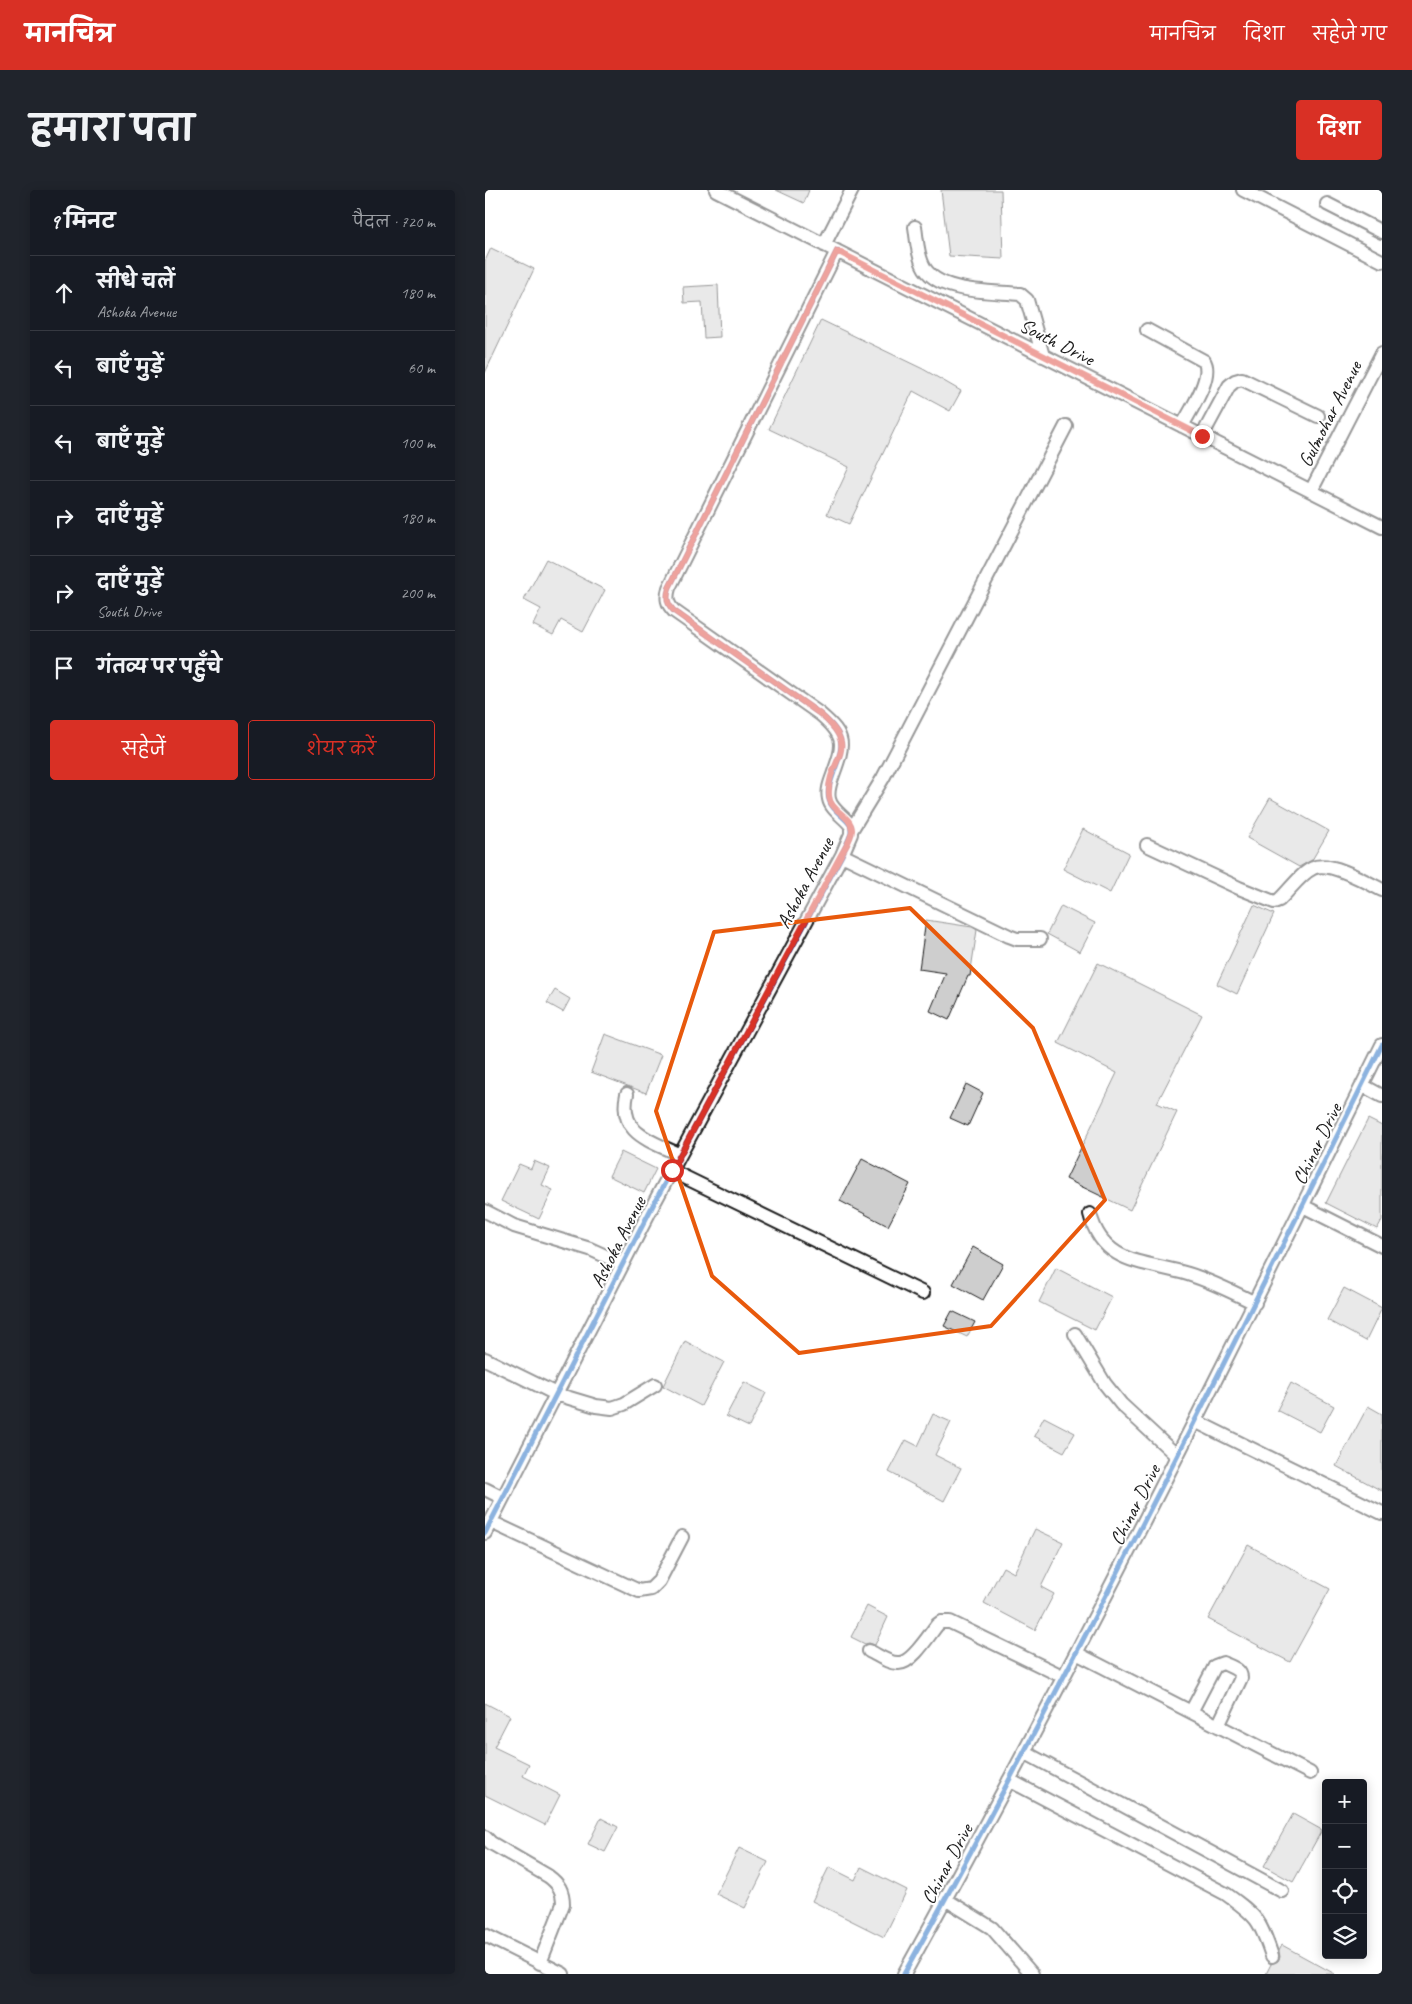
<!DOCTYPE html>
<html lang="hi">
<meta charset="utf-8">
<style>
:root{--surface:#171b24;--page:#20242c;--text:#f1f3f6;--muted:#9ea1a6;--line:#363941;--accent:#d93025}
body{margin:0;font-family:Caveat,"Playpen Sans Deva",sans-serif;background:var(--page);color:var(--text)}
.controls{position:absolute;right:15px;bottom:15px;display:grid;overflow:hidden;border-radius:5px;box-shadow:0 2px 12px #0003}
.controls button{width:45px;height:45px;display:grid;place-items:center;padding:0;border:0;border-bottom:1px solid var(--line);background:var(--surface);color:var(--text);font:25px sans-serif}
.stop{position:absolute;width:15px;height:15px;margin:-11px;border:4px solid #d93025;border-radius:50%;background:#fff}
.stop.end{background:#d93025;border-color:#fff;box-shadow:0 1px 5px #0008}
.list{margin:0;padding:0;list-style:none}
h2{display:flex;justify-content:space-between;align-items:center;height:65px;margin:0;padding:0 20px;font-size:21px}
h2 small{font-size:16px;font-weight:400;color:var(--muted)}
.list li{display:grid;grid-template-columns:32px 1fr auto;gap:15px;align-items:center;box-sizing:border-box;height:75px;padding:0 20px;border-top:1px solid var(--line)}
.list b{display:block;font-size:19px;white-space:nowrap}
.list p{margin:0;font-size:16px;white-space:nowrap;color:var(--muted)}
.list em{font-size:16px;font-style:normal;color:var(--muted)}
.actions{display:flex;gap:10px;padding:15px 20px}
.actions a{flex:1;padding:11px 0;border:1px solid var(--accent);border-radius:5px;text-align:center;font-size:18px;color:var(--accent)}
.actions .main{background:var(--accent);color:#fff}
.icon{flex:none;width:28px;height:28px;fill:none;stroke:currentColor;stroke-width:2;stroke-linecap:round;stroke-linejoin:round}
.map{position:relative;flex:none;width:897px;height:1784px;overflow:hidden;border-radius:5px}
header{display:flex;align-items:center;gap:30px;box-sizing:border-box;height:70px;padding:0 25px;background:var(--accent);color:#fff}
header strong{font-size:24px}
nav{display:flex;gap:28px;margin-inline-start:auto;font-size:18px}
.intro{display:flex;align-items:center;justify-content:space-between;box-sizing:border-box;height:120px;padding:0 30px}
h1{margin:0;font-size:35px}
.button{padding:12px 22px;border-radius:5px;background:var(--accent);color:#fff;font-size:18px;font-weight:700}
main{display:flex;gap:30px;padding:0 30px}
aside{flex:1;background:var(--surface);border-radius:5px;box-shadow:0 2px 12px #0003}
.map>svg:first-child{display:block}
.building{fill:#cecece;stroke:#1c1c1c}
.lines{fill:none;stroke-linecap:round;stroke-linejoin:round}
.street-casing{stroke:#1c1c1c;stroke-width:16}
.street{stroke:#fff;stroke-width:12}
.cycleway-casing{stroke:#fff;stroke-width:8}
.cycleway{stroke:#0057b8;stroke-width:5}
.route{stroke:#d93025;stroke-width:6}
.marked{fill:none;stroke:#e8590c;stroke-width:4;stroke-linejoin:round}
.labels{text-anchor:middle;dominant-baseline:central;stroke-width:4;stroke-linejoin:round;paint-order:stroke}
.street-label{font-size:20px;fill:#1c1c1c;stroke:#fff}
</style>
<header>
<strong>मानचित्र</strong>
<nav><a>मानचित्र</a><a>दिशा</a><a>सहेजे गए</a></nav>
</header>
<div class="intro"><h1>हमारा पता</h1><a class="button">दिशा</a></div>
<main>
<aside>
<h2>9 मिनट<small>पैदल · 720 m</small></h2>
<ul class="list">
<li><svg class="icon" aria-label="ahead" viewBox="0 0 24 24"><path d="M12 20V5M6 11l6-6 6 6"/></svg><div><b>सीधे चलें</b><p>Ashoka Avenue</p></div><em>180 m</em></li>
<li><svg class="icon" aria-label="left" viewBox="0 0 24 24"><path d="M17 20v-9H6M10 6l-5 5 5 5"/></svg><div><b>बाएँ मुड़ें</b></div><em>60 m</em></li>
<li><svg class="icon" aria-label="left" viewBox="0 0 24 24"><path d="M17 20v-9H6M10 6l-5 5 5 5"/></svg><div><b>बाएँ मुड़ें</b></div><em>100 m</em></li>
<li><svg class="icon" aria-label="right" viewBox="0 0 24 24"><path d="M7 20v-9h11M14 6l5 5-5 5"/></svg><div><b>दाएँ मुड़ें</b></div><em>180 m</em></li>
<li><svg class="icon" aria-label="right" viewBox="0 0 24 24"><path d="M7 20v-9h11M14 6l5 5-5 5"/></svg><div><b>दाएँ मुड़ें</b><p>South Drive</p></div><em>200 m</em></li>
<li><svg class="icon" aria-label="arrive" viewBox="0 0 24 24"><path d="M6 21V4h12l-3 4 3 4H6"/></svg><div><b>गंतव्य पर पहुँचे</b></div></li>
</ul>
<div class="actions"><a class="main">सहेजें</a><a>शेयर करें</a></div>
</aside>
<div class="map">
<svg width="897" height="1784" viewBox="0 0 897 1784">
<rect width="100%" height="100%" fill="#fff"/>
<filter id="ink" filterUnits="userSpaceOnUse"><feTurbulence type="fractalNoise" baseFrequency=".02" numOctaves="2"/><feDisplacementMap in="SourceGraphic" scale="10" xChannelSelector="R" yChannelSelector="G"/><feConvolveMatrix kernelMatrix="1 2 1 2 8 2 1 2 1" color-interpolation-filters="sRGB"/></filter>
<g filter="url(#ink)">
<path class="building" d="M291,0H324L319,13Z
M456,0H516L518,69L464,66Z
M6,58L49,79L0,183V71Z
M233,95L235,147L219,148L217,112L199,113L198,97Z
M336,130L438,179L476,201L465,221L428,201L364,334L342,324L364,277L284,239Z
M61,369L120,400L98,442L76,430L68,445L48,435L56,419L39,410Z
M785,608L844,641L827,670L814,677L762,648Z
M598,639L644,663L625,703L578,679Z
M769,715L789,724L752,804L732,794Z
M576,716L610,733L595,762L562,744Z
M441,730L487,737L492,740L485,786H483L464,830L445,821L461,783L434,779Z
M613,773L717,825L672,913L692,922L645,1020L581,989L632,883L573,853Z
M70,800L85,809L78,822L62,813Z
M120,844L176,865L161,903L106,882Z
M481,894L498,903L483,936L465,928Z
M883,929L897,936V1030L892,1039L841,1013Z
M136,962L171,979L159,1003L124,986Z
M377,969L425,994L403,1036L355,1011Z
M49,971L65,978L57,995L68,1000L54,1029L16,1011L34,974L46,979Z
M488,1057L518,1074L498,1110L468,1094Z
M571,1078L627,1107L610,1140L554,1112Z
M859,1098L897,1118L881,1151L842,1130Z
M467,1121L490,1132L482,1147L459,1136Z
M200,1151L239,1172L216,1216L178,1196Z
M259,1192L281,1203L264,1237L241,1226Z
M806,1193L849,1216L835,1242L792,1220Z
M883,1216L897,1224V1301L851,1276Z
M448,1224L466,1232L450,1265L476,1278L459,1311L404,1282L421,1250L433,1256Z
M559,1227L590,1243L579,1262L549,1246Z
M550,1339L578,1352L556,1397L569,1404L550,1440L499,1413L518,1377L529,1383Z
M763,1355L845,1399L805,1472L723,1429Z
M382,1416L403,1427L390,1455L384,1453L380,1454L366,1447Z
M0,1513L25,1526L9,1557L44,1574L38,1586L75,1605L60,1635L0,1605Z
M808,1624L837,1640L808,1692L779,1676Z
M116,1628L133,1637L120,1662L103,1654Z
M254,1658L283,1672L260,1718L231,1704Z
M344,1677L370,1690L376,1677L422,1700L399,1747L327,1711Z
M797,1755L850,1784H781L786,1774L793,1771L795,1767L794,1761Z"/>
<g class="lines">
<defs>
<path id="street" d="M231,0L897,337
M758,0L897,71
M842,14L897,42
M430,37C432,49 432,63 438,75C451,104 509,101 535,104L542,110L558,166
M339,55L367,0
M662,140L719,171C729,186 705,221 697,236
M717,246L744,196L750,191L757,189L833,226
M826,301L897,163
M367,639L398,588L581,236
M662,655L754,698L789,712L794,710C805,700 815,684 828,678C844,670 882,692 897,700
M357,665L524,746L532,749H555
M877,895L897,906
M142,904C133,944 165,950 195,965
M187,981L438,1103
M818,1016L897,1056
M0,1021L29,1036L105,1059L138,1074
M605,1024C618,1076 662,1071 703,1084C726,1091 748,1102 770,1113
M590,1144L620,1194L636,1214L692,1266
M0,1169L71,1204L111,1216L127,1218L139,1214L170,1195
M710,1231L897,1323
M0,1299L18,1308
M6,1332L154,1401L166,1399L174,1391L197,1347
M0,1343L168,1015L357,665L366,644V636C360,627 346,620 344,609C342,601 345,593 348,585C359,554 362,547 335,524L189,421C182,414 181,408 184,398L352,61
M384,1461C393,1465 404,1474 414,1473C427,1473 444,1445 452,1435L456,1432H465L579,1487
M591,1463L825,1583
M706,1522L730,1476L738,1473C746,1477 756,1479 756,1488L733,1536
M539,1562L797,1701
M524,1590L741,1704C772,1726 775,1730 787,1766
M0,1647L6,1653L63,1686C74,1694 78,1701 78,1714L55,1773
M460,1709L507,1738L547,1784
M0,1745L78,1784
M419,1784C588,1479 743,1167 897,855"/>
</defs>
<use href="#street" class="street-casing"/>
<use href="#street" class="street"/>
<defs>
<path id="cycleway" d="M0,1343L168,1015L357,665L366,644V636C360,627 346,620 344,609C342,601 345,593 348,585C359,554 362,547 335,524L189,421C182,414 181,408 184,398L352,61
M419,1784C588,1479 743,1167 897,855"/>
</defs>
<use href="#cycleway" class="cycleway-casing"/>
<use href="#cycleway" class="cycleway"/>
</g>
</g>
<g class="lines" filter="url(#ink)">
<path class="route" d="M187,980L356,665C360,658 367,648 367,640C366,625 345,621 344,606C341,567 379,562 335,524L189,421C182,414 181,408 184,398L352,61L717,246"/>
</g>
<path d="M0 0H897V1784H0ZM425,718L548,838L620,1010L506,1136L314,1163L227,1086L171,921L229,742Z" fill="#fff" fill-opacity=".55" fill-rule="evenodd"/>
<path class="marked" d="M425,718L548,838L620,1010L506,1136L314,1163L227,1086L171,921L229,742Z"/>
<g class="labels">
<g class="street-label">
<text transform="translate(572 152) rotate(27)">South Drive</text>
<text transform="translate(845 224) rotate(-63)">Gulmohar Avenue</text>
<text transform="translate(320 693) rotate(-62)">Ashoka Avenue</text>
<text transform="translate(832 954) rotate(-64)">Chinar Drive</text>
<text transform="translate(133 1052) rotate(-63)">Ashoka Avenue</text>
<text transform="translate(650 1315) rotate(-63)">Chinar Drive</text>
<text transform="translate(462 1674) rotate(-62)">Chinar Drive</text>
</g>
</g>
</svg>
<div class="controls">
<button>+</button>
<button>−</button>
<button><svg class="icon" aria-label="locate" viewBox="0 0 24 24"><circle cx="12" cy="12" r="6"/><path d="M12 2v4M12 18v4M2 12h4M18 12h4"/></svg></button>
<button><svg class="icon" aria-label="layers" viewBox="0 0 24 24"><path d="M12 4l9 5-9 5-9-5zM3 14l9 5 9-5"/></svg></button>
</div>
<div class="stop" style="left:187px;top:980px"></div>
<div class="stop end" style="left:717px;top:246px"></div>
</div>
</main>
